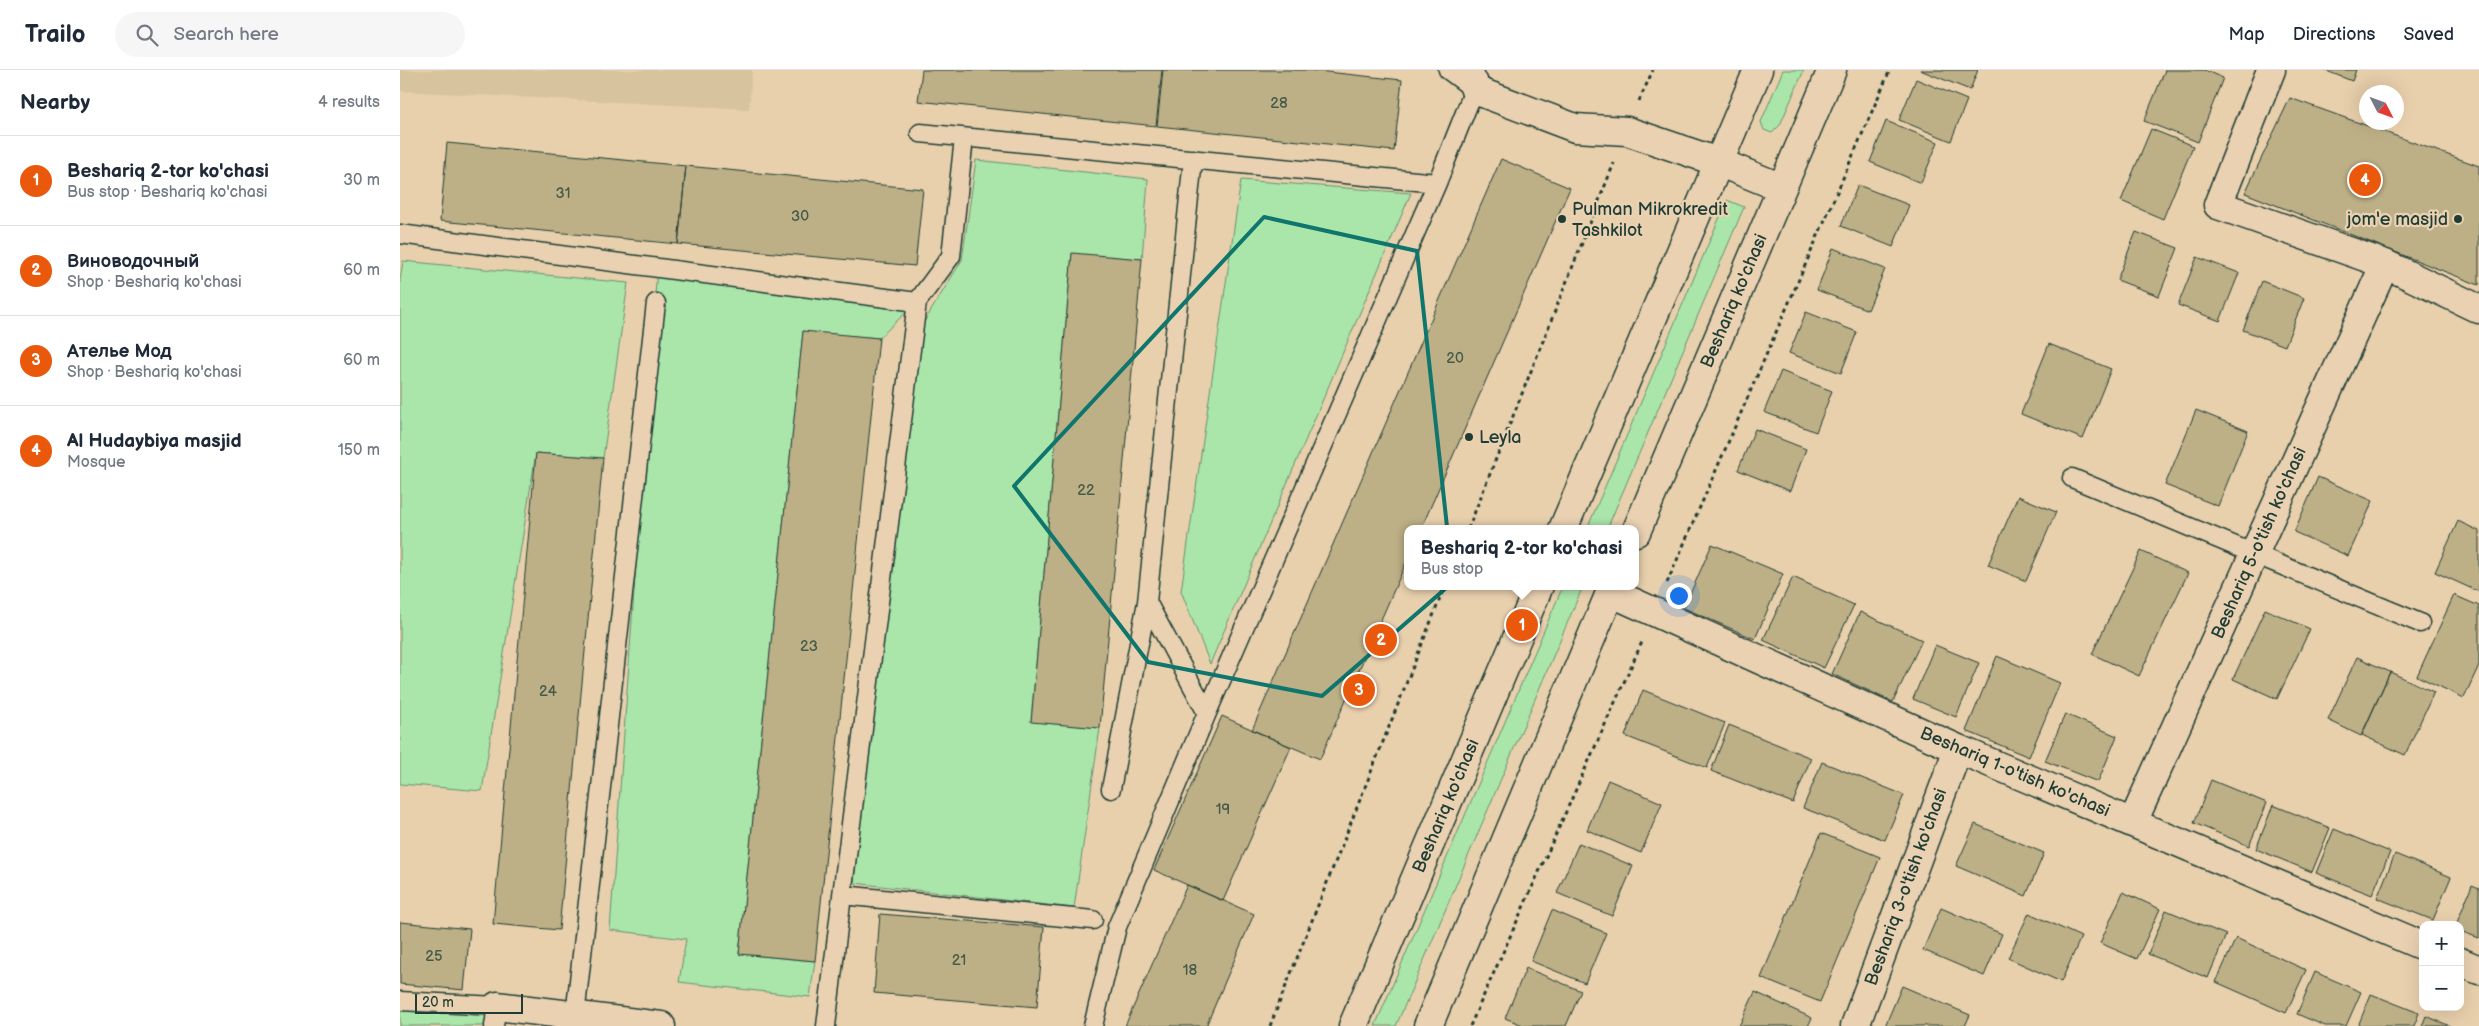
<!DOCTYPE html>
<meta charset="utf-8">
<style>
:root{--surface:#fff;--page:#f6f6f7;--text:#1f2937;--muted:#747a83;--line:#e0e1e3;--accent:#ea580c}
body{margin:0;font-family:"Balsamiq Sans",sans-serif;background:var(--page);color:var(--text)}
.controls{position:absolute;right:15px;bottom:15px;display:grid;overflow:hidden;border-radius:10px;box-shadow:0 5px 20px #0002}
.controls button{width:45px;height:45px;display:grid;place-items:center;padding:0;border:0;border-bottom:1px solid var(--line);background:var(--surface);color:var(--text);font:25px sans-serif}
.compass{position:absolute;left:1959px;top:15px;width:45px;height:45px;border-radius:50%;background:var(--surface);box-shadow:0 5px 20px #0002;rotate:132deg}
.scale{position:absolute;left:15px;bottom:12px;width:108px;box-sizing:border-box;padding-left:5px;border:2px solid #1f3d34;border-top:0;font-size:14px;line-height:18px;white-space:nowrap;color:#1f3d34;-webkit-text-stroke:4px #ead1b2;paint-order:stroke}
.you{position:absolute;left:1278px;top:525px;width:18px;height:18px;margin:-12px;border:4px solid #fff;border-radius:50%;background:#1a73e8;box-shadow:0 0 0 8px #1a73e833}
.badge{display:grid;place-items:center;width:32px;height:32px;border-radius:50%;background:var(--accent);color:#fff;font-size:16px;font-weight:700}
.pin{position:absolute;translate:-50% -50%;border:2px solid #fff;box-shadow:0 1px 5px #0006}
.popup{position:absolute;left:1004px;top:455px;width:235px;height:65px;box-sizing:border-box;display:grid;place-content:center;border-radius:10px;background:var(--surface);filter:drop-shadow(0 1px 4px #0005);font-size:16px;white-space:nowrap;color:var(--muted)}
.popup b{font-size:19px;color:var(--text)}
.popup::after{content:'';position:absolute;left:50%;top:100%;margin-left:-10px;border:10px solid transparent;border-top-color:var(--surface)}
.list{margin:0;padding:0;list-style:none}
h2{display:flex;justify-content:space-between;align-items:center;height:65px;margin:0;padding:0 20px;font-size:21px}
h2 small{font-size:16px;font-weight:400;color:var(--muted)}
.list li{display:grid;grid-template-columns:32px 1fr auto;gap:15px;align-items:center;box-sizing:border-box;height:90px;padding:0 20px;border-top:1px solid var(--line)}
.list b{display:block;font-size:19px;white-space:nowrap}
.list p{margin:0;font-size:16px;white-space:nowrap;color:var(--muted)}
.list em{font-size:16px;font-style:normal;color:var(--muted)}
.icon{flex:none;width:28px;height:28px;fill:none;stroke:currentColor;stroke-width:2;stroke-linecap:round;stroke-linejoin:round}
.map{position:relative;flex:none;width:2079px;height:956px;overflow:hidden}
header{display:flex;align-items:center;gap:30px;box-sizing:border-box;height:70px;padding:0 25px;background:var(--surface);border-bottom:1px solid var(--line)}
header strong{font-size:24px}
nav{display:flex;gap:28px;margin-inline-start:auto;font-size:18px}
.search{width:350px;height:45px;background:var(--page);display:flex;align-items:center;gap:12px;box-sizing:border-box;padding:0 18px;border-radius:28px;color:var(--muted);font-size:19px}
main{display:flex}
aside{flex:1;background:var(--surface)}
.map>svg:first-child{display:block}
.built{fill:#d8c39f}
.green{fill:#aae5aa;stroke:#64916f}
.building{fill:#bdaf86;stroke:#1f3d34}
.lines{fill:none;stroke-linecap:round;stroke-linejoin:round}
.lane-casing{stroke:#1f3d34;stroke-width:21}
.street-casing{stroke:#1f3d34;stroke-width:31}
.secondary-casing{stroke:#1f3d34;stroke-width:31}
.path{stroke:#1f3d34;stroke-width:3;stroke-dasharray:4 4;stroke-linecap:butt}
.lane{stroke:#ead1b2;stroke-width:18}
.street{stroke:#ead1b2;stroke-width:28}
.secondary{stroke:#ead1b2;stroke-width:28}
.marked{fill:none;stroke:#0f766e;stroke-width:4;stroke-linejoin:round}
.poi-dot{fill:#1f3d34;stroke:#ead1b2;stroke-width:2}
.labels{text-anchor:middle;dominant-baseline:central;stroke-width:4.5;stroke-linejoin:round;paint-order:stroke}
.number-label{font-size:15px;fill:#465a48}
.poi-label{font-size:18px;fill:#1f3d34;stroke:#ead1b2;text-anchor:start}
.street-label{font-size:18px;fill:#1f3d34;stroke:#ead1b2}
</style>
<header>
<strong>Trailo</strong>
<div class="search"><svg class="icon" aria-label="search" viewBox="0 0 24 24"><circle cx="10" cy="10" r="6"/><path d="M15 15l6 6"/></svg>Search here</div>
<nav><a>Map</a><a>Directions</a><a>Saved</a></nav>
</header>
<main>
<aside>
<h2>Nearby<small>4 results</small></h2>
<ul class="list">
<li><span class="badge">1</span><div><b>Beshariq 2-tor ko'chasi</b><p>Bus stop · Beshariq ko'chasi</p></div><em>30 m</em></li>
<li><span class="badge">2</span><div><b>Виноводочный</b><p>Shop · Beshariq ko'chasi</p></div><em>60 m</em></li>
<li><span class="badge">3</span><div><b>Ателье Мод</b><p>Shop · Beshariq ko'chasi</p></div><em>60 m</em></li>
<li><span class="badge">4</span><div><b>Al Hudaybiya masjid</b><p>Mosque</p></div><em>150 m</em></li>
</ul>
</aside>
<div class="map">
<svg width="2079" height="956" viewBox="0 0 2079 956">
<rect width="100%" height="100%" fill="#e9d0ad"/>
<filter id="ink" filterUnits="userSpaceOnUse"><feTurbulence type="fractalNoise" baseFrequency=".02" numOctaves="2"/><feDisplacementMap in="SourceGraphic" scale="10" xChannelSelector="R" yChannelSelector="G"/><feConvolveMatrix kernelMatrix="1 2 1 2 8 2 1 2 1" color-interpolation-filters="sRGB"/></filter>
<g filter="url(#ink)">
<path class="built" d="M0,0H352L349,39L0,21Z"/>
<path class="green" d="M1383,0H1404L1380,55L1372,63L1364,60L1361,52Z
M576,90L748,109L742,189L672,184L631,651L700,658L674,838L454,813L513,270L562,190Z
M841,110L1011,123L810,594L781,521Z
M1327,130L1344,137L1207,459H1187Z
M3,191L228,213L203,388L136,383L82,721L0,714V210Z
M257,198L517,232L479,268L403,262L339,884L415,891L410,927L279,912L286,869L210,860Z
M1163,516H1183L996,956H975Z
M0,931L97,936L94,956H0Z"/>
<path class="building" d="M522,0H762L756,56L518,31Z
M763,0H908L1002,10L994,81L757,56Z
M1520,0H1578L1570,20Z
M1765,0H1804L1823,8L1798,72L1744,51Z
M1924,0H1956L1952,11Z
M1516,9L1567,30L1551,71L1499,50Z
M1890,28L2079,96V215L1845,123Z
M1486,51L1538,72L1521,113L1470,92Z
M1751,59L1793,76L1763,149L1721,131Z
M47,73L286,96L278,174L40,151Z
M1101,89L1170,118L1021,459H1008V488L920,689L852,660Z
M286,96L523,119L515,196L278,174Z
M1458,115L1509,135L1493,177L1441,156Z
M1736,162L1778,178L1759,226L1717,210Z
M1433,178L1485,199L1468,240L1417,220Z
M672,183L742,189L700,658L631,652Z
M1797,187L1839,203L1820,251L1778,235Z
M1862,211L1904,228L1885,276L1843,260Z
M1406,242L1457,262L1441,303L1389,283Z
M403,261L479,268L415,891L339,884Z
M1649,274L1711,299L1683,369L1621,344Z
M1381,301L1432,321L1416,362L1364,342Z
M1796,340L1848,361L1818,436L1765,415Z
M1355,359L1406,379L1390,421L1338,400Z
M136,383L203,388L159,860L93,854Z
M1918,407L1973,431L1948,486L1894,462Z
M1618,426L1656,442L1626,511L1588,495Z
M2058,451L2079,461V522L2035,502Z
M1312,474L1383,504L1355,569L1284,538Z
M1741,481L1788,503L1739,606L1692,584Z
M1393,507L1454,535L1424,598L1363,570Z
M2054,525L2079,536V595L2064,628L2017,606Z
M1865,539L1910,559L1877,629L1833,609Z
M1460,542L1522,570L1493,632L1432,604Z
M1535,575L1579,593L1556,647L1513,629Z
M1597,586L1660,613L1629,687L1566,661Z
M1957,587L1990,602L1961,666L1928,650Z
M1990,602L2034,622L2005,685L1962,665Z
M1243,620L1325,653L1307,698L1225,666Z
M1665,644L1717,666L1698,712L1645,691Z
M822,646L891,677L823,831L754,800Z
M1329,655L1411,688L1393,733L1311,701Z
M1422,692L1504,725L1485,770L1403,738Z
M1208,710L1262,733L1241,783L1187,760Z
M1811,710L1867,733L1849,776L1794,753Z
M1873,735L1930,758L1912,802L1856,779Z
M1575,754L1644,783L1626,826L1556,796Z
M1934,759L1990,782L1972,825L1916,803Z
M1421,763L1480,787L1420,932L1361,908Z
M1179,773L1233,796L1212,846L1157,823Z
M1995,784L2051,807L2033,850L1977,828Z
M787,815L854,844L806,956H725Z
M2072,815L2079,818V868L2060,861V855H2056Z
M1723,822L1760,839L1737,889L1700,873Z
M1541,838L1602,864L1584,906L1523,880Z
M1152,840L1206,863L1185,913L1131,891Z
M1766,840L1826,865L1808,908L1748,884Z
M1629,843L1681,867L1661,912L1608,888Z
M480,844L644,857L637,937L474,923Z
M0,852L70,859L64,920L0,914Z
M1836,868L1906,900L1886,943L1816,912Z
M1126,898L1181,921L1166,956H1125L1105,948Z
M1915,902L1961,922L1946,956H1925L1897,944Z
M1502,916L1570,945L1565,956H1485Z
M1355,922L1412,948L1408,956H1339Z
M1971,924L2019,943L2014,956H1958Z
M2026,946L2050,956H2022Z"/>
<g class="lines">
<defs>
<path id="lane" d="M1048,0L1075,20
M520,63L1037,113
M0,164L517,232
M1672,408L2020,553
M747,532L807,643
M711,719L747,532L793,89
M442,825L517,232L551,186L564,68
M0,931L97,936L94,956
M175,946L256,233
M426,956L442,825L693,850
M693,956L717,857L807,643L1037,113L1078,10"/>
<path id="street" d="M1068,0L1075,20L1175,58L1227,61L1318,92
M1871,0L1818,135L1985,194L2079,239
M1210,522L1558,679L2023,876
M1733,752L1985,194
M2060,892L2079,900
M97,936L261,956
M1455,956L1558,679"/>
<path id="secondary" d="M1318,92L1382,118
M1163,459L1358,0
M1236,462L1432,0
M953,956L1139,516
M1028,956L1213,516"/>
</defs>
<use href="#lane" class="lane-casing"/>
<use href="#street" class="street-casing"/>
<use href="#secondary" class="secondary-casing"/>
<path class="path" d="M1239,31L1253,0
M1068,459L1214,93
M1267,513L1490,0
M870,956L1045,516
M1070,956L1242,572"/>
<use href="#lane" class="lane"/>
<use href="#street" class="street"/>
<use href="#secondary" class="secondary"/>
</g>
</g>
<path class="marked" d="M864,147L1017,181L1053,512L922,626L748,592L614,416Z"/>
<g class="poi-dot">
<circle cx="1162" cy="149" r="5"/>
<circle cx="2058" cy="149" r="5"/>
<circle cx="1069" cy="367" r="5"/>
</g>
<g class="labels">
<g class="number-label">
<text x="879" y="33">28</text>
<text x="163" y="123">31</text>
<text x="400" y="146">30</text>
<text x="1055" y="288">20</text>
<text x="686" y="420">22</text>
<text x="409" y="576">23</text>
<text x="148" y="621">24</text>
<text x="823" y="739">19</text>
<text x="34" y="886">25</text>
<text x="559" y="890">21</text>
<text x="790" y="900">18</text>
</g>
<g class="poi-label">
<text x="1172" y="139">Pulman Mikrokredit<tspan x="1172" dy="21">Tashkilot</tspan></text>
<text x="2048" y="149" text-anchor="end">jom'e masjid</text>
<text x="1079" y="367">Leyla</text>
</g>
<g class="street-label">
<text transform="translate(1334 231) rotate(-67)">Beshariq ko'chasi</text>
<text transform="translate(1859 473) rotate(-66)">Beshariq 5-o'tish ko'chasi</text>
<text transform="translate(1615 702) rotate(23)">Beshariq 1-o'tish ko'chasi</text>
<text transform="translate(1046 736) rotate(-67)">Beshariq ko'chasi</text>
<text transform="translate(1506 817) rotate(-70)">Beshariq 3-o'tish ko'chasi</text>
</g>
</g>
</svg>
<div class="controls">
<button>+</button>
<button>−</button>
</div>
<svg class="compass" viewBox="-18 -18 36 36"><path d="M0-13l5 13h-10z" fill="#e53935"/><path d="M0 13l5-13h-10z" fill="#747a83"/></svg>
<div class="scale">20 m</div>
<div class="you"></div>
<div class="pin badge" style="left:1122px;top:555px">1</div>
<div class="popup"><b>Beshariq 2-tor ko'chasi</b>Bus stop</div>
<div class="pin badge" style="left:981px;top:570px">2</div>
<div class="pin badge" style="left:959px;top:620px">3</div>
<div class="pin badge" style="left:1965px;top:110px">4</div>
</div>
</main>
